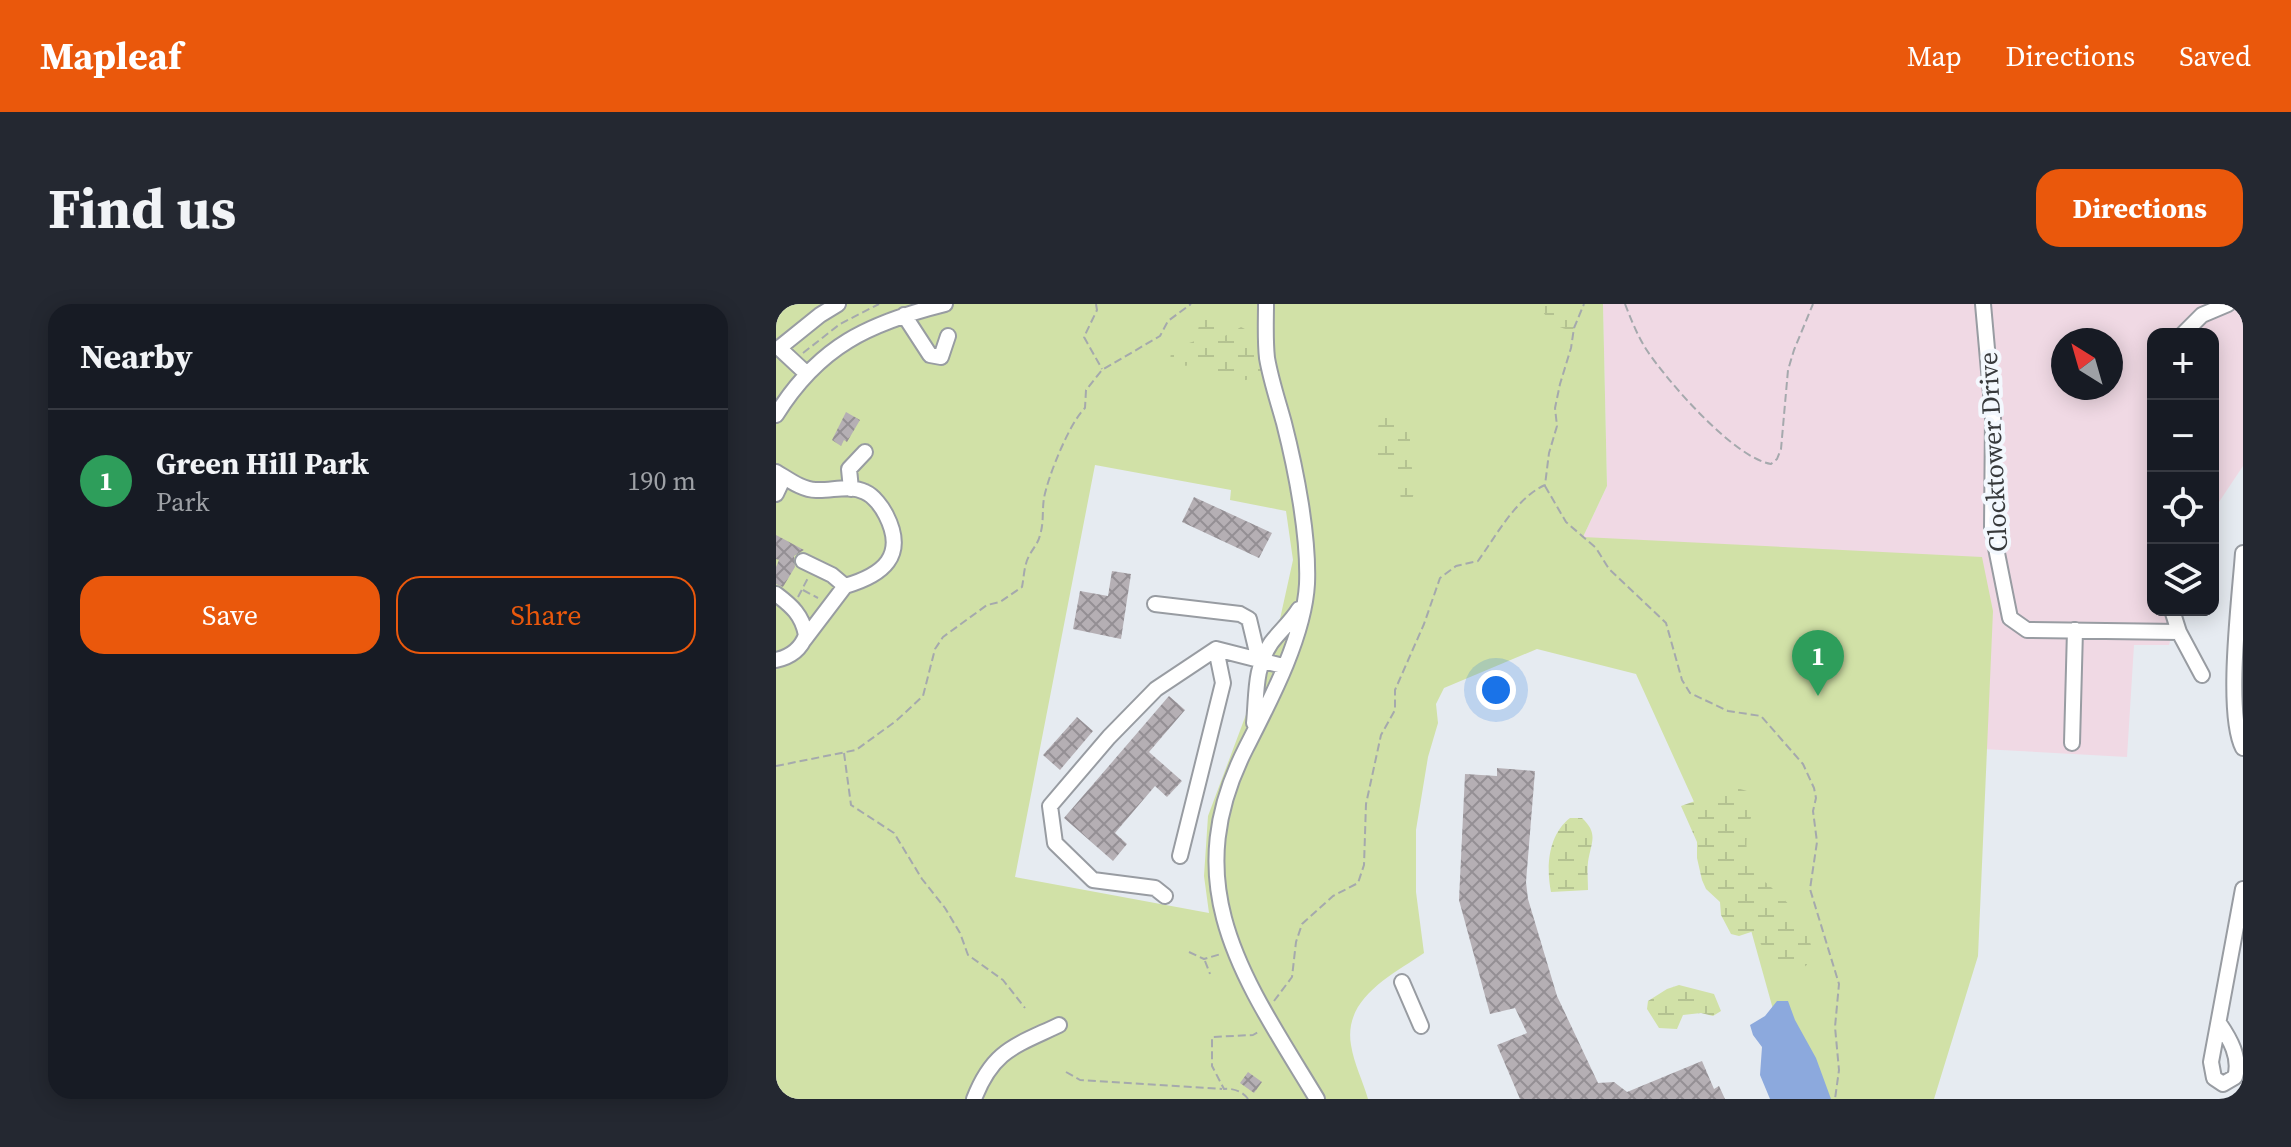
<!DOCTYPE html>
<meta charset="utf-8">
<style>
:root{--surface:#171b24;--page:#242831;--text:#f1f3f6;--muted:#9ea1a6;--line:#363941;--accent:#ea580c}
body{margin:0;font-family:"Source Serif 4",serif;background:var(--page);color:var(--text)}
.controls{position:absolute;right:24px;top:24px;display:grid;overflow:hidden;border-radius:16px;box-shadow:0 4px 20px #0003}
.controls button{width:72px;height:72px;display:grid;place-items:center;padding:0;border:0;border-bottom:2px solid var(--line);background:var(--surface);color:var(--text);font:40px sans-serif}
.compass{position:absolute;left:1275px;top:24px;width:72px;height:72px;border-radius:50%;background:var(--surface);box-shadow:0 4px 20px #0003;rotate:323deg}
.you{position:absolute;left:720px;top:386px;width:28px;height:28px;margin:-20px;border:6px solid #fff;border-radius:50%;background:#1a73e8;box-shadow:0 0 0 12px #1a73e833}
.badge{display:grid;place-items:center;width:52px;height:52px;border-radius:50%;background:var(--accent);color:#fff;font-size:26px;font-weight:700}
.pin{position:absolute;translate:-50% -66px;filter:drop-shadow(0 2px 4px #0008)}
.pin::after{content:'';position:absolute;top:42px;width:28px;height:24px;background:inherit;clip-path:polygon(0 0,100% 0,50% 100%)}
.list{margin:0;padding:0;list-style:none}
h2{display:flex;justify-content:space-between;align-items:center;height:104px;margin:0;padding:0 32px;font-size:34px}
h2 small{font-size:26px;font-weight:400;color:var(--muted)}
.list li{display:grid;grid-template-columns:52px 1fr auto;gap:24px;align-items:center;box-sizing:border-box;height:144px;padding:0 32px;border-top:2px solid var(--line)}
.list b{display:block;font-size:30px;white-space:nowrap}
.list p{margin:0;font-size:26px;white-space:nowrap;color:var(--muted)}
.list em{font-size:26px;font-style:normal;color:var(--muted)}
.actions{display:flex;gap:16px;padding:24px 32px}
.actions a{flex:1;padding:18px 0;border:2px solid var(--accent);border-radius:24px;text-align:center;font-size:28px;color:var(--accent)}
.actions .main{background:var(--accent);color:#fff}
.icon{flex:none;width:44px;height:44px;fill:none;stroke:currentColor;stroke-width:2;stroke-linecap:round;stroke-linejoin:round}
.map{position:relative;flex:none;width:1467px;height:795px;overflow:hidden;border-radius:24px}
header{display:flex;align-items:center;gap:48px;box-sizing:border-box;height:112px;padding:0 40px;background:var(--accent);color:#fff}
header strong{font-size:38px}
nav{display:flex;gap:44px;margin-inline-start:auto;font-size:28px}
.intro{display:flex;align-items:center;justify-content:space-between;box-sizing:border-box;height:192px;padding:0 48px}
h1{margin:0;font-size:56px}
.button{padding:20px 36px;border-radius:24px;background:var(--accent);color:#fff;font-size:28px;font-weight:700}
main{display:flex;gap:48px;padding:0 48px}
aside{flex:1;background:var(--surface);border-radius:24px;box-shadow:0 4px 20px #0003}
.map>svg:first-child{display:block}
.medical{fill:#f0d9e4;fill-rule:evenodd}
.green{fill:#d1e1a7;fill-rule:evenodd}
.wetland{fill:url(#wetland-marsh)}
.water{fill:#8ca9dd}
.building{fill:url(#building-cross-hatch)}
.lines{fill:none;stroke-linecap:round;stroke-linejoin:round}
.minor-casing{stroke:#989ca2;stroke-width:18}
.path{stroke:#a5a9ad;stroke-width:2;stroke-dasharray:8 4;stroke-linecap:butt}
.minor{stroke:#fff;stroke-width:14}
.labels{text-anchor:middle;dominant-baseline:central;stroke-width:8;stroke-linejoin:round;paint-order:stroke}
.street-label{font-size:26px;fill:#37393b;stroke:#f3f8fe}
</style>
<header>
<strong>Mapleaf</strong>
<nav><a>Map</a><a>Directions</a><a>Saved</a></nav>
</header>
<div class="intro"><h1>Find us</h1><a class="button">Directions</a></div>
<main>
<aside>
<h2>Nearby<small></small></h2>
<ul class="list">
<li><span class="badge" style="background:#2e9e5b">1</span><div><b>Green Hill Park</b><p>Park</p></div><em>190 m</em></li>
</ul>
<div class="actions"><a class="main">Save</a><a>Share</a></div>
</aside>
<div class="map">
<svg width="1467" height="795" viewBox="0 0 1467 795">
<defs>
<pattern id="wetland-marsh" width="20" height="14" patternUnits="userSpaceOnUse" patternTransform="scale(2)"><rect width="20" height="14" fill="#d1e1a7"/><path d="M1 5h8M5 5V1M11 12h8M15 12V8" fill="none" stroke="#b4c291"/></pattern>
<pattern id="building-cross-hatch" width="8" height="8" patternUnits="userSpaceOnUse" patternTransform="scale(2)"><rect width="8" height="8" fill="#b5afb4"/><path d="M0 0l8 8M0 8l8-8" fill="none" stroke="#948f94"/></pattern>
</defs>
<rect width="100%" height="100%" fill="#e6ebf1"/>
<path class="medical" d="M827,0H1467V162L1443,198L1437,212V30H1377V306H1402L1393,341H1358L1351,453L1206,445L807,233L831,182ZM1287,36H1335V84H1287Z"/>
<path class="green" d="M0,0H827L831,182L807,233L1206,253L1217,307L1202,652L1158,795H1022L973,619L860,370L761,345L668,384L660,400L662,419L652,453L640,526V588L648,649C616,671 567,694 575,741C578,760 587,777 592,795H0ZM319,161L455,186L454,196L510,207L517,256L504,315L491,332L473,381L471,408L432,512L428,572L433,609L239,573Z"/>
<path class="wetland" d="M762,0H794L799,19L797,26C779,25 770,14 762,0Z
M429,15L435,17L447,33L465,23L471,26L475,40L488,60L483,72C458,82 445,77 426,60L398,63L394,57L395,48L401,43L419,37L424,18Z
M608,113L633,119C635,132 633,145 635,158C637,173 642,188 633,201L625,200L624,185L600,154L599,134L604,116Z
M961,484L971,487L979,501C972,521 966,543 975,563C980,574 990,577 997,585C1012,598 1023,611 1031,630C1034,638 1038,646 1035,654C1031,665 1021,668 1010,668L986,642L978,627L963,632L955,630L945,611L944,598L930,585L926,576L921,554V538L905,502L919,497L933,506H939L945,489Z
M794,514H806C823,530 815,538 812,558C811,567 812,577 812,586L775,588C770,563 772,531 794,514Z
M903,681L938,690L945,707L937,712L925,709L907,711L901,725L883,724L871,705L872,697L891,685Z"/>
<path class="water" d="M1001,697H1012L1019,716L1040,754L1055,795H994L984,771L986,743L977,731L974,721L989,712Z"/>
<path class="building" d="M70,108L84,116L71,138L68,136L65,142L56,136Z
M418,193L496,229L483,254L406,218Z
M0,231L28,246L18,252L19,263L7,283L0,280V263L3,256L0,255Z
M336,267L355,270L345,335L297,325L304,287L332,292Z
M393,392L409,406L373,448L406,477L391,493L379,482L339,529L351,540L337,557L288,514Z
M301,413L317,427L284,466L267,451Z
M721,464L759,467L750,578L752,595L781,692L822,779L838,778L851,788L926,757L938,785L943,782L949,795H744L721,741L751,729L739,704L714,710L683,596L689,470L721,472Z
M472,768L486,778L478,789L464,779Z"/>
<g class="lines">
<defs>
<path id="minor" d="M490,0C490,18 489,36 491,54C495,77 502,97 508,119C520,166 533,232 531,280C528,333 494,397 470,444C399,584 469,676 541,795
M1207,0L1217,112L1216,224L1234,314L1251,326L1403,328
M128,11L154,51L165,53L172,32
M1407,30L1426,11L1452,0
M31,70L3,44L44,11L62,0
M0,111C43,42 93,19 169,0
M0,168C12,175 26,186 40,186C56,187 74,180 89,188C98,192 106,203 110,211C131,252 107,271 69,282L56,271L27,257
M75,185L73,165L89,148
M0,190L8,173
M1467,249C1464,293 1449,409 1467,444
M0,290C16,302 26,311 30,331C25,345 14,353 0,356
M379,300L464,310L473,315L483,357
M1396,306L1403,328L1426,371
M28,336L69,282
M478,419C481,391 478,364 495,339C504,327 515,318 523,305
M1296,439L1299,326
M404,552L447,379L440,345
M389,592L379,584L317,576L279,539L274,502L333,433L380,385L440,345L507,362
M626,678L645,722
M1443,719C1454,735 1465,754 1459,773L1447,780L1438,774L1435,758L1467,585
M198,795C217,746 239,742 283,721"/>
</defs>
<use href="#minor" class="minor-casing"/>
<path class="path" d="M320,0L321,6L308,33L326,65
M849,0C855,15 861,31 870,45C891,77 958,154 995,160L1001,155L1005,145L1012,66L1018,46L1037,0
M27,49L64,20L103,0
M769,182L790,218L820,244L833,265L890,319L906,376L914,389L952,407L985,412L1027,460L1038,484L1040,494L1037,507L1041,538L1034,585L1063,680L1059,723L1063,766L1059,795
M27,286L42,294
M22,293L32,274
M68,449L75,501L118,529L146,575L169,604L184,629L192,651L227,676L249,704
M0,462L80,446L120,417L147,392L159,345L167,333L211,301L224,298L246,283C248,273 248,261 253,252C257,244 262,240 264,231C268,219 266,206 268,194C272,172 294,118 309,104L310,86L326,66L384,32L392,17L415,0
M413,648L428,655L445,650
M429,657L434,670
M498,697L516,673L520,638L526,620L557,592L582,579L588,561L590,500L605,431L619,406V386L648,320L664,274L680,262L702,257C720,232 740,194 769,181L773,149L781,122L779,104L784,80L795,44L798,24L808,0
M290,768L304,776L446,785
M472,795C467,787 456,784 448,785L436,762V733L477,731L484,727"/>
<use href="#minor" class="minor"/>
</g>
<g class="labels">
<g class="street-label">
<text transform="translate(1217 148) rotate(-93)">Clocktower Drive</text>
</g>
</g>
</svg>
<div class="controls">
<button>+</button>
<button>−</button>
<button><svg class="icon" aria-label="locate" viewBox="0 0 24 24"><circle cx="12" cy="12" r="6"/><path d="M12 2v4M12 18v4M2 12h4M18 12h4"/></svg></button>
<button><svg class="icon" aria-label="layers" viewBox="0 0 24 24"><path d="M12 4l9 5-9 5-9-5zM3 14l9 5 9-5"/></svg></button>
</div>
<svg class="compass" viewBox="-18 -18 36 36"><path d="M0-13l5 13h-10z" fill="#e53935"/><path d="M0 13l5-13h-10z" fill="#9ea1a6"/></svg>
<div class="you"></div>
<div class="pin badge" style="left:1042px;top:392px;background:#2e9e5b">1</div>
</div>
</main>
